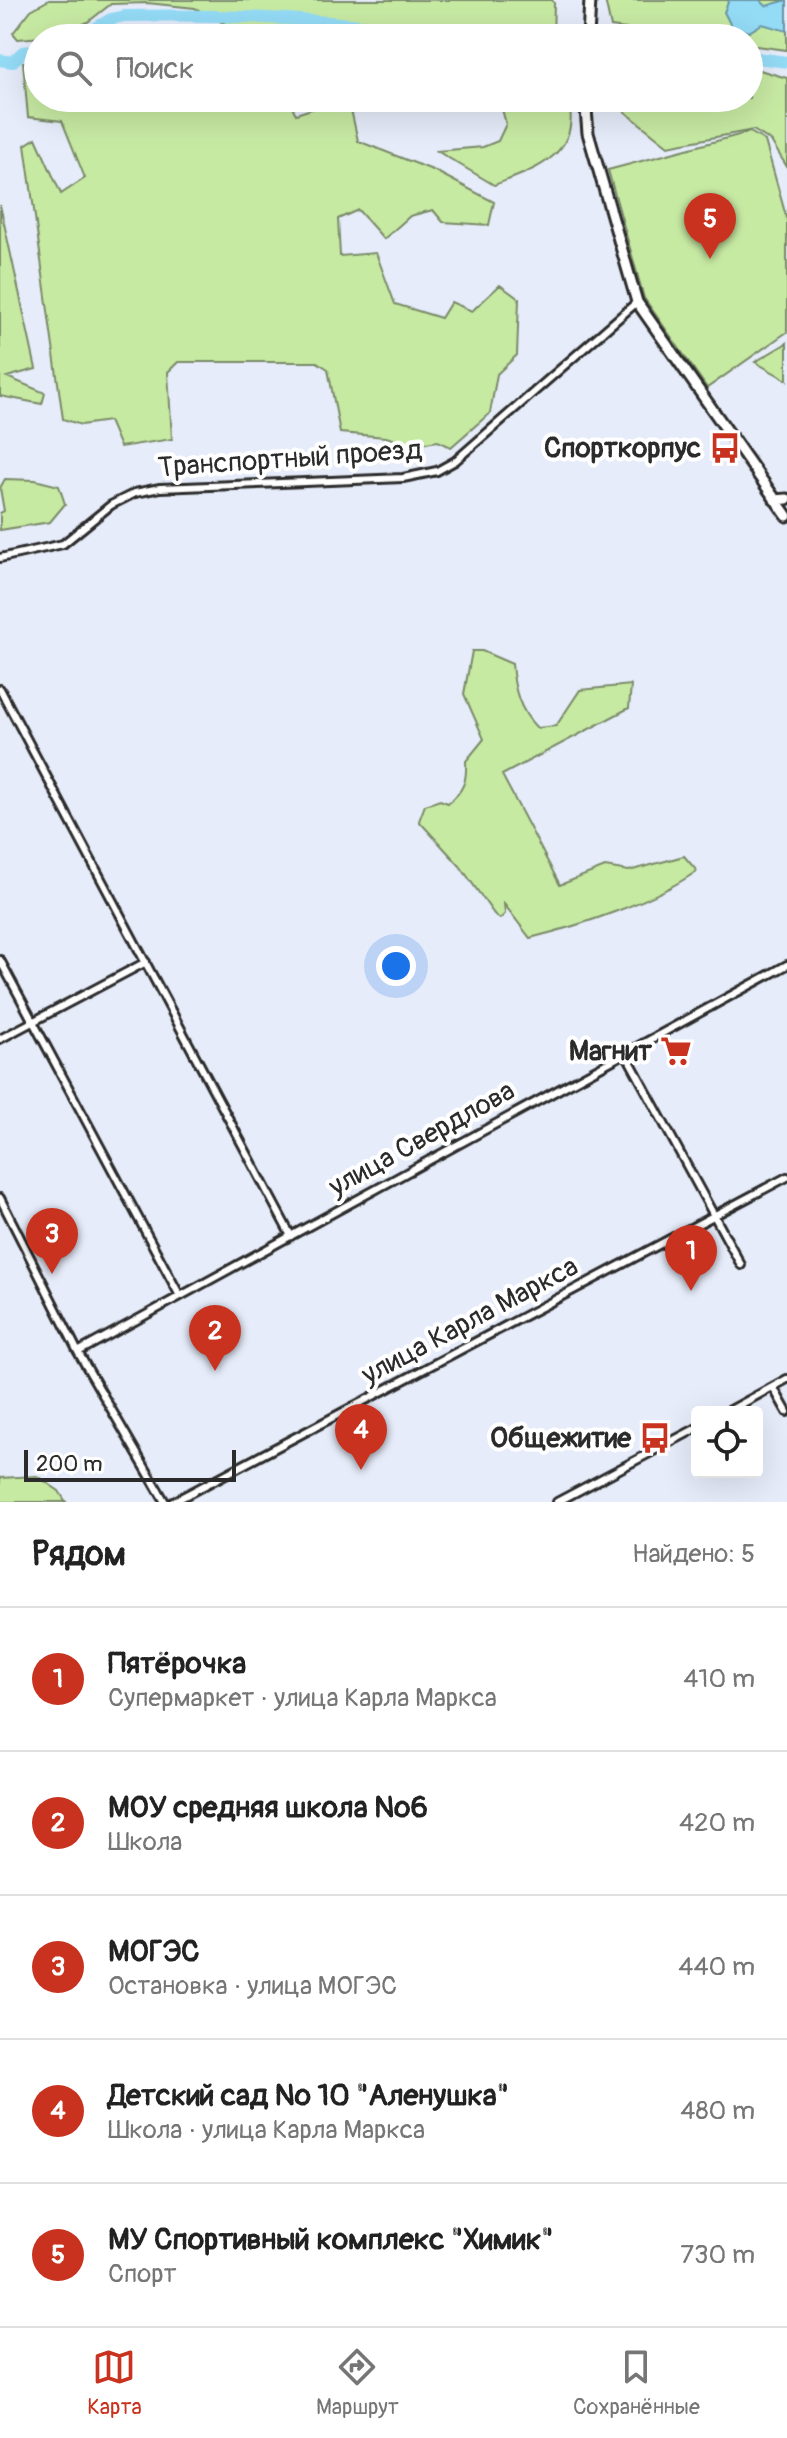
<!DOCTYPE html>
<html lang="ru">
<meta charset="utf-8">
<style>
:root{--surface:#fff;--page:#f6f6f6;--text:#222;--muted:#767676;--line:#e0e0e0;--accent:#c8321e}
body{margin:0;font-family:Pangolin,sans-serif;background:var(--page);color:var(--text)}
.controls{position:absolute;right:24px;bottom:24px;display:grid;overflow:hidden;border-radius:8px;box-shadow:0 8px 32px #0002}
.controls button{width:72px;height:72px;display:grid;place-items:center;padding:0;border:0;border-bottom:2px solid var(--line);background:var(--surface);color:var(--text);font:40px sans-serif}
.scale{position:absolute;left:24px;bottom:20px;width:212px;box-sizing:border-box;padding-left:8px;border:4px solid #2b2b2b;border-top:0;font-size:22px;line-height:28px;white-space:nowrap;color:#2b2b2b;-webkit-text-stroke:6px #fff;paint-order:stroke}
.you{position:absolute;left:396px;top:966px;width:28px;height:28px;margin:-20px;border:6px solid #fff;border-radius:50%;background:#1a73e8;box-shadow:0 0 0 12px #1a73e833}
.badge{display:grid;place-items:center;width:52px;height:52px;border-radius:50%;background:var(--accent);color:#fff;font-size:26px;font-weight:700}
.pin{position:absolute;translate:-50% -66px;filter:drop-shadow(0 2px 4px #0008)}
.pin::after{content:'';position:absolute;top:42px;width:28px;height:24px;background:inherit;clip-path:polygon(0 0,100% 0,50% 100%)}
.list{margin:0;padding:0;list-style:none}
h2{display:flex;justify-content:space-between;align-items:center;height:104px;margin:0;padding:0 32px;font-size:34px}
h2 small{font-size:26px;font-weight:400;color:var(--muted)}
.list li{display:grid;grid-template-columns:52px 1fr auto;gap:24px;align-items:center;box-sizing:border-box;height:144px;padding:0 32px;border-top:2px solid var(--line)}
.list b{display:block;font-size:30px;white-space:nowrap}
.list p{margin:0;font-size:26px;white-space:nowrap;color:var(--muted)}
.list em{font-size:26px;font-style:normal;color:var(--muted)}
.icon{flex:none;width:44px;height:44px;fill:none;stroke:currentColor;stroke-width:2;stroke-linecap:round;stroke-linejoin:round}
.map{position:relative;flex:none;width:787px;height:1502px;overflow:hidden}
.search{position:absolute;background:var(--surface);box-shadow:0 8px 32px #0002;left:24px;right:24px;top:24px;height:88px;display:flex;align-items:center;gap:20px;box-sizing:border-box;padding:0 28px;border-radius:44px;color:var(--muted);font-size:30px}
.sheet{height:824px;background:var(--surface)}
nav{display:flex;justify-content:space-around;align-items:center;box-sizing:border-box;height:112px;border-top:2px solid var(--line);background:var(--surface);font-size:22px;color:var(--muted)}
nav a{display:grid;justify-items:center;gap:4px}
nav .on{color:var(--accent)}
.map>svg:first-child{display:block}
.green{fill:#c7eaa3;stroke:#798a67;stroke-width:2}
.water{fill:#94dbf6;stroke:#6a95a5;stroke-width:2}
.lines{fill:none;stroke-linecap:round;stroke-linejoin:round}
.river{stroke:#94dbf6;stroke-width:12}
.street-casing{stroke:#2b2b2b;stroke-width:12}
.secondary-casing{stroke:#2b2b2b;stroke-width:15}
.street{stroke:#fff;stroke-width:6}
.secondary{stroke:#fff;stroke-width:9}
.labels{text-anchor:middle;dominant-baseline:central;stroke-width:8;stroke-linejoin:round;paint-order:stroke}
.poi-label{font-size:28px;font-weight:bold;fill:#2b2b2b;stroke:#fff;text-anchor:end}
.street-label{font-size:28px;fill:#2b2b2b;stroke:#fff}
</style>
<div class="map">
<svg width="787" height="1502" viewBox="0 0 787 1502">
<rect width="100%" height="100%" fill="#e6ecfa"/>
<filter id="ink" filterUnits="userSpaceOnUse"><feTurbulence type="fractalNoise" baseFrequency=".0125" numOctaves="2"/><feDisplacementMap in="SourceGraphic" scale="16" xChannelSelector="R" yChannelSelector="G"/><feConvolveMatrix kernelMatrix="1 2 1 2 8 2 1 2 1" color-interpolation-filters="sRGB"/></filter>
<g filter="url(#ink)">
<path class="green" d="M49,0H552L554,3L553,38H279L238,31L195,8L147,3L111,4L88,22L56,36L18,39L13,33L31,10Z
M605,0H787V50L749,45V38H694L611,27Z
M191,27L203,38H96L108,29Z
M38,60V98H287L296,114L336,101L352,114L358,141L435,171L494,202L489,225L443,222L433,210L410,216L384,239L358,210L338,219L340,256L376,253L395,304L441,318L451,302L472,311L500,285L519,299L517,355L497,374L490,413L451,447L438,441L413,445L386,437L340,433L328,369L317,362H178L168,372L172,439L120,447L109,421L81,425L63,419L25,145L36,138L61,194L85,178L62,121L28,117L23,62Z
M749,67L787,78V167L771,141L753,130L668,146L619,107L618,98H749Z
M499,98H568C583,154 535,170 494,185L437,151L483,147L498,141L506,124Z
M750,132L765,141L787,220V332L707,388L644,298L608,170Z
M0,205L36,369L7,377L45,393L42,404L0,396Z
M787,343V380L755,362Z
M5,479L35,480L59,486L65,504L50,522L0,530V513L4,511L0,488Z
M472,651H482L512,664C514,689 519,710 537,728L556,726L580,690L631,685L629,708L502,775L560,885L605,867L629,871L684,856L697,871C653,902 582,925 530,938L504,904L505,914L500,919L494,914L460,866L419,821L425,805L440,800L448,803C464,791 467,780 466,761L484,739L464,694Z
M37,1476L59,1491L66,1502H0V1478Z"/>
<path class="water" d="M729,0H760L766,6L787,0V31L762,24L749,32L732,28L724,12Z"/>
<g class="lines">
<path class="river" d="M79,38L111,19L125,16C217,14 307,18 398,29C445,35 491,32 537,38
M749,57L787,62
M0,60L12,62L23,52L38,50"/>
<defs>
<path id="street" d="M0,558L63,544L111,505L135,493L160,488L403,478L437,471L455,461L637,302
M0,689L291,1236
M0,960L180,1296
M0,1039L146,962
M625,1052L741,1265
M0,1198L78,1352L165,1502
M78,1352L787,965
M773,1387L787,1412
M727,1412L787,1379
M173,1502L787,1177
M557,1502L697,1428"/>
<path id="secondary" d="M588,38L590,0
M585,98L588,133L637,302L787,516
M775,500L787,499"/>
</defs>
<use href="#street" class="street-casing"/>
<use href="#secondary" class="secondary-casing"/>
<use href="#street" class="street"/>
<use href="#secondary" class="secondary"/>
</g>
</g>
<defs>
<symbol id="bus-bare" viewBox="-9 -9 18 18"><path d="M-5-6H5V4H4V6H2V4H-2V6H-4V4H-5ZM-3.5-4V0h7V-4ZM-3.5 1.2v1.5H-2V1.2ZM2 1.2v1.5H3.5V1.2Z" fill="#c8321e" stroke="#fff" stroke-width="2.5" paint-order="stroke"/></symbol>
<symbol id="supermarket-bare" viewBox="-9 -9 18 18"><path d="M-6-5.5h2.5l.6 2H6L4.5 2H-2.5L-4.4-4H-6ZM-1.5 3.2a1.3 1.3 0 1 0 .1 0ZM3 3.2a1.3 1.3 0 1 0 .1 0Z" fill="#c8321e" stroke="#fff" stroke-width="2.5" paint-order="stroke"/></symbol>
</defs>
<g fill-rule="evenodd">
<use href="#bus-bare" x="703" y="426" width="44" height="44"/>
<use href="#supermarket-bare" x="654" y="1029" width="44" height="44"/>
<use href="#bus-bare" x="633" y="1416" width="44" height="44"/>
</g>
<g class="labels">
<g class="poi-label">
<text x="701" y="448">Спорткорпус</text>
<text x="652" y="1051">Магнит</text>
<text x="631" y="1438">Общежитие</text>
</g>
<g class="street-label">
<text transform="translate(290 459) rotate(-4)">Транспортный проезд</text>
<text transform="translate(422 1139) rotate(-29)">улица Свердлова</text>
<text transform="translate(470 1321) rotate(-28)">улица Карла Маркса</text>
</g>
</g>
</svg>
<div class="controls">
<button><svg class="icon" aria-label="locate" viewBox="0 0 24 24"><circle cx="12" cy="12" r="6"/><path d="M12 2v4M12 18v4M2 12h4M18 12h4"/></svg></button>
</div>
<div class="scale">200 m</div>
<div class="you"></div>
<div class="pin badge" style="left:691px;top:1291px">1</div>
<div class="pin badge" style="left:215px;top:1371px">2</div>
<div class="pin badge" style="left:52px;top:1274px">3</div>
<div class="pin badge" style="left:361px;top:1470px">4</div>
<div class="pin badge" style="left:710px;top:259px">5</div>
<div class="search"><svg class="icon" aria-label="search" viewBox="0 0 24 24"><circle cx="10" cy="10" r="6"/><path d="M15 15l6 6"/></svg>Поиск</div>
</div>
<section class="sheet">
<h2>Рядом<small>Найдено: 5</small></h2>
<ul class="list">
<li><span class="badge">1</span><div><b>Пятёрочка</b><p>Супермаркет · улица Карла Маркса</p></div><em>410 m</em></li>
<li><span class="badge">2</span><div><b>МОУ средняя школа №6</b><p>Школа</p></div><em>420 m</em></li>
<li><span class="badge">3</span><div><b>МОГЭС</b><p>Остановка · улица МОГЭС</p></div><em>440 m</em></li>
<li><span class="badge">4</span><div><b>Детский сад № 10 &quot;Аленушка&quot;</b><p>Школа · улица Карла Маркса</p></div><em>480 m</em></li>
<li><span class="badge">5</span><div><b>МУ Спортивный комплекс &quot;Химик&quot;</b><p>Спорт</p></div><em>730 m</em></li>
</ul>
</section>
<nav>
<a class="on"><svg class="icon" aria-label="map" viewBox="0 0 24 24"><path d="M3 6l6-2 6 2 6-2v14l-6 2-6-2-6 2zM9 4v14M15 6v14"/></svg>Карта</a>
<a><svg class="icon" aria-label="directions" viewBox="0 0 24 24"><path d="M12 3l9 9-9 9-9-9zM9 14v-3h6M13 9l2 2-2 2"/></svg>Маршрут</a>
<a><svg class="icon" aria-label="saved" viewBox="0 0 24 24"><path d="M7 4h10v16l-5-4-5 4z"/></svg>Сохранённые</a>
</nav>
